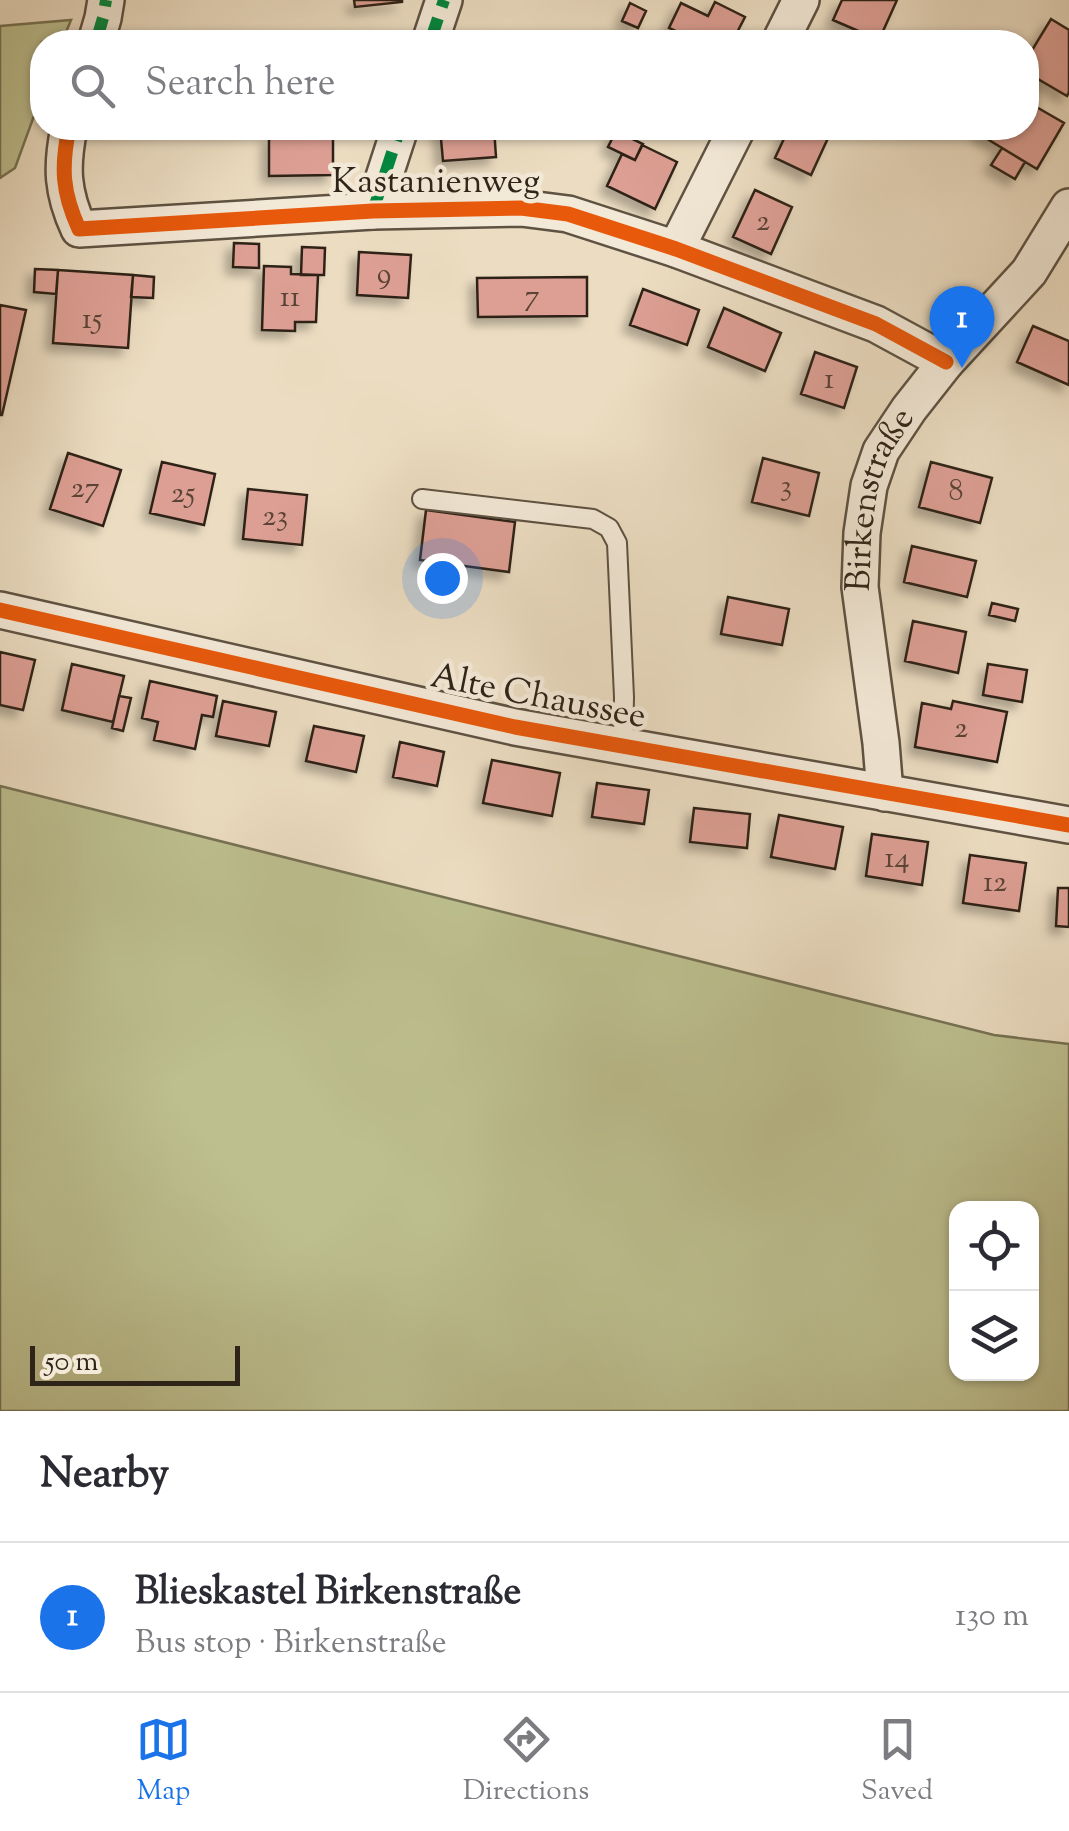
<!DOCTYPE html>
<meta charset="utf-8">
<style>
:root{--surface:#fff;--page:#f7f7f7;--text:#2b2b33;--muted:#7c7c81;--line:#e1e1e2;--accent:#1a73e8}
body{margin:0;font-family:"Sorts Mill Goudy",serif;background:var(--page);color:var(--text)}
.controls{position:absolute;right:30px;bottom:30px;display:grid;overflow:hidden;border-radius:20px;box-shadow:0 2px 8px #0004}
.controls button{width:90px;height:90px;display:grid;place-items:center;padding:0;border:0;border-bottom:2px solid var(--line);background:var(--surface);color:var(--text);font:50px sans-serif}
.scale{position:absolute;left:30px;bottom:25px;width:210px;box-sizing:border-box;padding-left:10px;border:5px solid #2f2418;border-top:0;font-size:28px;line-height:35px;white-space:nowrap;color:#2f2418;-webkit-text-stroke:8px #f3e9d7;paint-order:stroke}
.you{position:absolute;left:442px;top:578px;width:35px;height:35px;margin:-25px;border:8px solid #fff;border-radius:50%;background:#1a73e8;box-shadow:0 0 0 15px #1a73e833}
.badge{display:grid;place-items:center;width:65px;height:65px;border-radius:50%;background:var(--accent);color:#fff;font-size:32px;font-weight:700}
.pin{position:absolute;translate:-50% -82px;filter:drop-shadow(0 2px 5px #0008)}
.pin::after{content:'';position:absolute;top:52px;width:35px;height:30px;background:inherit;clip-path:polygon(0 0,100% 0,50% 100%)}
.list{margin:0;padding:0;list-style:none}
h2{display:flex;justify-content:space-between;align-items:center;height:130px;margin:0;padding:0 40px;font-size:42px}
h2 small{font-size:32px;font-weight:400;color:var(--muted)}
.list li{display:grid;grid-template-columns:65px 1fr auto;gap:30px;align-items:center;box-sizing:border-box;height:150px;padding:0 40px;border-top:2px solid var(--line)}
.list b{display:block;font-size:38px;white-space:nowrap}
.list p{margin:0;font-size:32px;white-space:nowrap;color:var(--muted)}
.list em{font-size:32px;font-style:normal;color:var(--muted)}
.icon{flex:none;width:55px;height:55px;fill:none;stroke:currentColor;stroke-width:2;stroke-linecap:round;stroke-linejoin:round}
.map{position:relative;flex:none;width:1069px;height:1411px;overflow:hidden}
.search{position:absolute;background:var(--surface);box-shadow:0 2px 8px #0004;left:30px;right:30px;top:30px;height:110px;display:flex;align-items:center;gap:25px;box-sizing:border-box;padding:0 35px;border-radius:40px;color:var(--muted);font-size:38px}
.sheet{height:280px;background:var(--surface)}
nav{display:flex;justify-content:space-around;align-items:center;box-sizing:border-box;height:140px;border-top:2px solid var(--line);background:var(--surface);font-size:28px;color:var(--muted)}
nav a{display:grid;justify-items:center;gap:5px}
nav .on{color:var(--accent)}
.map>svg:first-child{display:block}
.green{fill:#bdbf8f;stroke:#767254;stroke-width:2.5;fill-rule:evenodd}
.building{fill:#dd9f94;stroke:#2f2418;stroke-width:2.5;filter:url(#shadow)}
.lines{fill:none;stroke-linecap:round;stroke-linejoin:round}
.lane-casing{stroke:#5e5242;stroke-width:22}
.street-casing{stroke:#5e5242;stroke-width:40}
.lane{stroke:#f3e9d7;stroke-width:18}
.street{stroke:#f3e9d7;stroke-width:35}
.quiet{stroke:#00873e;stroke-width:12;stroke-dasharray:25 12;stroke-linecap:butt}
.cycleway-casing{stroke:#f3e9d7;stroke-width:21}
.cycleway{stroke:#e8590c;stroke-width:15}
.labels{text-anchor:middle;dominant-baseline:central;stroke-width:9;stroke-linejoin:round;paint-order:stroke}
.number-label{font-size:30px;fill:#5a4337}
.street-label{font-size:35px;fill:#2f2418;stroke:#f3e9d7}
</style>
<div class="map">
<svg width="1069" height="1411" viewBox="0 0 1069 1411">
<defs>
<filter id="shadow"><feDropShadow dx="-7" dy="7" stdDeviation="5" flood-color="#0004"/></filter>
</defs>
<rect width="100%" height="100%" fill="#ecddc2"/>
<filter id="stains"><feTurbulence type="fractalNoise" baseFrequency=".002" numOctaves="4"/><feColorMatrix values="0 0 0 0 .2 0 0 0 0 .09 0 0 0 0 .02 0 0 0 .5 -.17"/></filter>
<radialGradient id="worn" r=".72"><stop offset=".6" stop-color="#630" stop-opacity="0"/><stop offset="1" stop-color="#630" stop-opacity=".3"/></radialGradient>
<path class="green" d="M71,20L62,42H42V94L15,168L0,178V26Z
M0,786L994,1035L1069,1044V1411H0ZM956,1208H1032V1374H956Z"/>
<path class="building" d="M354,0H402V2L355,7Z
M842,0H897L879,40L833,20Z
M715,2L745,17L732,42H699L669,28L681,3L708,16Z
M630,3L646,11L638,28L622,21Z
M1051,19L1069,30V92L1067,96L1026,72V60Z
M1026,101L1064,123L1037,169L979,134L982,128H1026Z
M440,128H494L496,157L443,161Z
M789,128H806L828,138L811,175L775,158Z
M616,131L643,144L635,160L608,147Z
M333,136V175L269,176V137Z
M642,145L677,162L655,209L607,186L622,154L635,160Z
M1002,148L1025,162L1015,179L991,165Z
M755,190L792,207L771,254L733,237Z
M234,243L259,244V268L233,267Z
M302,247L325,248L324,275H301Z
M359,252L411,255L408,298L357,295Z
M264,266L291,267V274L318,275L316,322H295V331L262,330Z
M35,269L58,270L56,294L34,292Z
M58,270L133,275L128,348L53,343Z
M133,275L154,277L153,298L131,297Z
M587,277V316L478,317L477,278Z
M643,289L699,310L687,345L630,325Z
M0,305L26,310L2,415H0Z
M724,308L781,333L765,371L708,347Z
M1033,326L1069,341V385L1017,362Z
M815,352L857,367L844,408L801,394Z
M68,453L121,470L103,526L50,509Z
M763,458L819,473L809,516L752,502Z
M162,462L215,474L204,525L150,513Z
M931,462L992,478L980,523L919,507Z
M248,489L307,495L302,545L243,539Z
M426,510L515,522L509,572L420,560Z
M912,546L976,561L967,597L904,582Z
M728,597L789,609L782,645L721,634Z
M992,603L1018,609L1015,621L989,615Z
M913,621L966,632L958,673L905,661Z
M0,652L35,660L23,710L0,705Z
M72,664L124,676L113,722L62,710Z
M988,664L1027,670L1022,702L983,695Z
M150,681L217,696L213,717L202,715L195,749L154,740L158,722L142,718Z
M119,696L131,698L123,731L112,728Z
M223,701L276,712L269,746L216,736Z
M953,701L1007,712L997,762L915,747L922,703L951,709Z
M314,726L364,736L356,772L306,761Z
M400,742L444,752L437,786L393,777Z
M492,760L560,773L552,816L483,803Z
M597,783L649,790L644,824L592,817Z
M694,808L750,814L747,848L690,842Z
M779,815L843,827L835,869L771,857Z
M872,834L928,842L922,885L866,876Z
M970,855L1026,863L1019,911L963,903Z
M1058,888H1069V927L1056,926Z"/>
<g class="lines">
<defs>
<path id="lane" d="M422,499L593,519L609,528L617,543L624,697L623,746"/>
<g id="street">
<path d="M96,42L103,18L106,0"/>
<path d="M430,42L444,0"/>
<path d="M780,42L801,0"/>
<path d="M69,128C61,167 62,192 79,229L373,211L521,208L568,214L676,249L876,324L946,362"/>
<path d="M373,211L400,128"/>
<path d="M676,249L737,128"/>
<path d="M0,610L515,727L1069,825"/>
<path id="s1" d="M885,793L881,743L860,587L862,533L869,486L881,451L909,409L946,362L1029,272L1069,207"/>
</g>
</defs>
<use href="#lane" class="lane-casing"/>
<use href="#street" class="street-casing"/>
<use href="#lane" class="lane"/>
<use href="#street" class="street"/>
<path class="quiet" d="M96,42L103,18L106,0
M430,42L444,0
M373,211L400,128"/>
<defs>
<path id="cycleway" d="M69,128C61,167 62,192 79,229L373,211L521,208L568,214L676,249L876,324L946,362
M0,610L515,727L1069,825"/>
</defs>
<use href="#cycleway" class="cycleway-casing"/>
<use href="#cycleway" class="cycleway"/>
</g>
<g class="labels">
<g class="number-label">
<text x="763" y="222">2</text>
<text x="384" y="275">9</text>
<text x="532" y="297">7</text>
<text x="290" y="298">11</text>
<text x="92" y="320">15</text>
<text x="829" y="380">1</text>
<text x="786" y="487">3</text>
<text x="85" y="489">27</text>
<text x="956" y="492">8</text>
<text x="183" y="494">25</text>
<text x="275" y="517">23</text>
<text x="961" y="729">2</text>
<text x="897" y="859">14</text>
<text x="995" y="883">12</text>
</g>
<g class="street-label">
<text x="436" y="183">Kastanienweg</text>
<text stroke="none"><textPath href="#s1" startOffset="298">Birkenstraße</textPath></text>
<text transform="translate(538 698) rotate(11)">Alte Chaussee</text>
</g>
</g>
<rect width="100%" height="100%" filter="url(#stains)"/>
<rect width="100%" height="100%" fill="url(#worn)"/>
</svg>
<div class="controls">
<button><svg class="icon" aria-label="locate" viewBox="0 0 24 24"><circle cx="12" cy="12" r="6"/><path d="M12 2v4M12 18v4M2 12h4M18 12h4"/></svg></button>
<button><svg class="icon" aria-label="layers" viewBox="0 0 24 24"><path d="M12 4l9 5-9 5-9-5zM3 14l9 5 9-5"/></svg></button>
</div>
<div class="scale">50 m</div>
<div class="you"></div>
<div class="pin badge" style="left:962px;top:368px">1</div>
<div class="search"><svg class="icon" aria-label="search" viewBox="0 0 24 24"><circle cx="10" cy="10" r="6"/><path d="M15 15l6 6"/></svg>Search here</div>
</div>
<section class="sheet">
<h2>Nearby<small></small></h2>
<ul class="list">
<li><span class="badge">1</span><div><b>Blieskastel Birkenstraße</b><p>Bus stop · Birkenstraße</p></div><em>130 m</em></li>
</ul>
</section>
<nav>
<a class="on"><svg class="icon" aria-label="map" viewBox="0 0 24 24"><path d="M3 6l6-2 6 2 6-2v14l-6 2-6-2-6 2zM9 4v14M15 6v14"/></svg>Map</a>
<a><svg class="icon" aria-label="directions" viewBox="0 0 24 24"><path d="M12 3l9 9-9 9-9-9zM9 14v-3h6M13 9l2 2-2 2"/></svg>Directions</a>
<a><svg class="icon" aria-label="saved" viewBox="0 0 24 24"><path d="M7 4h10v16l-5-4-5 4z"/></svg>Saved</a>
</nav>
